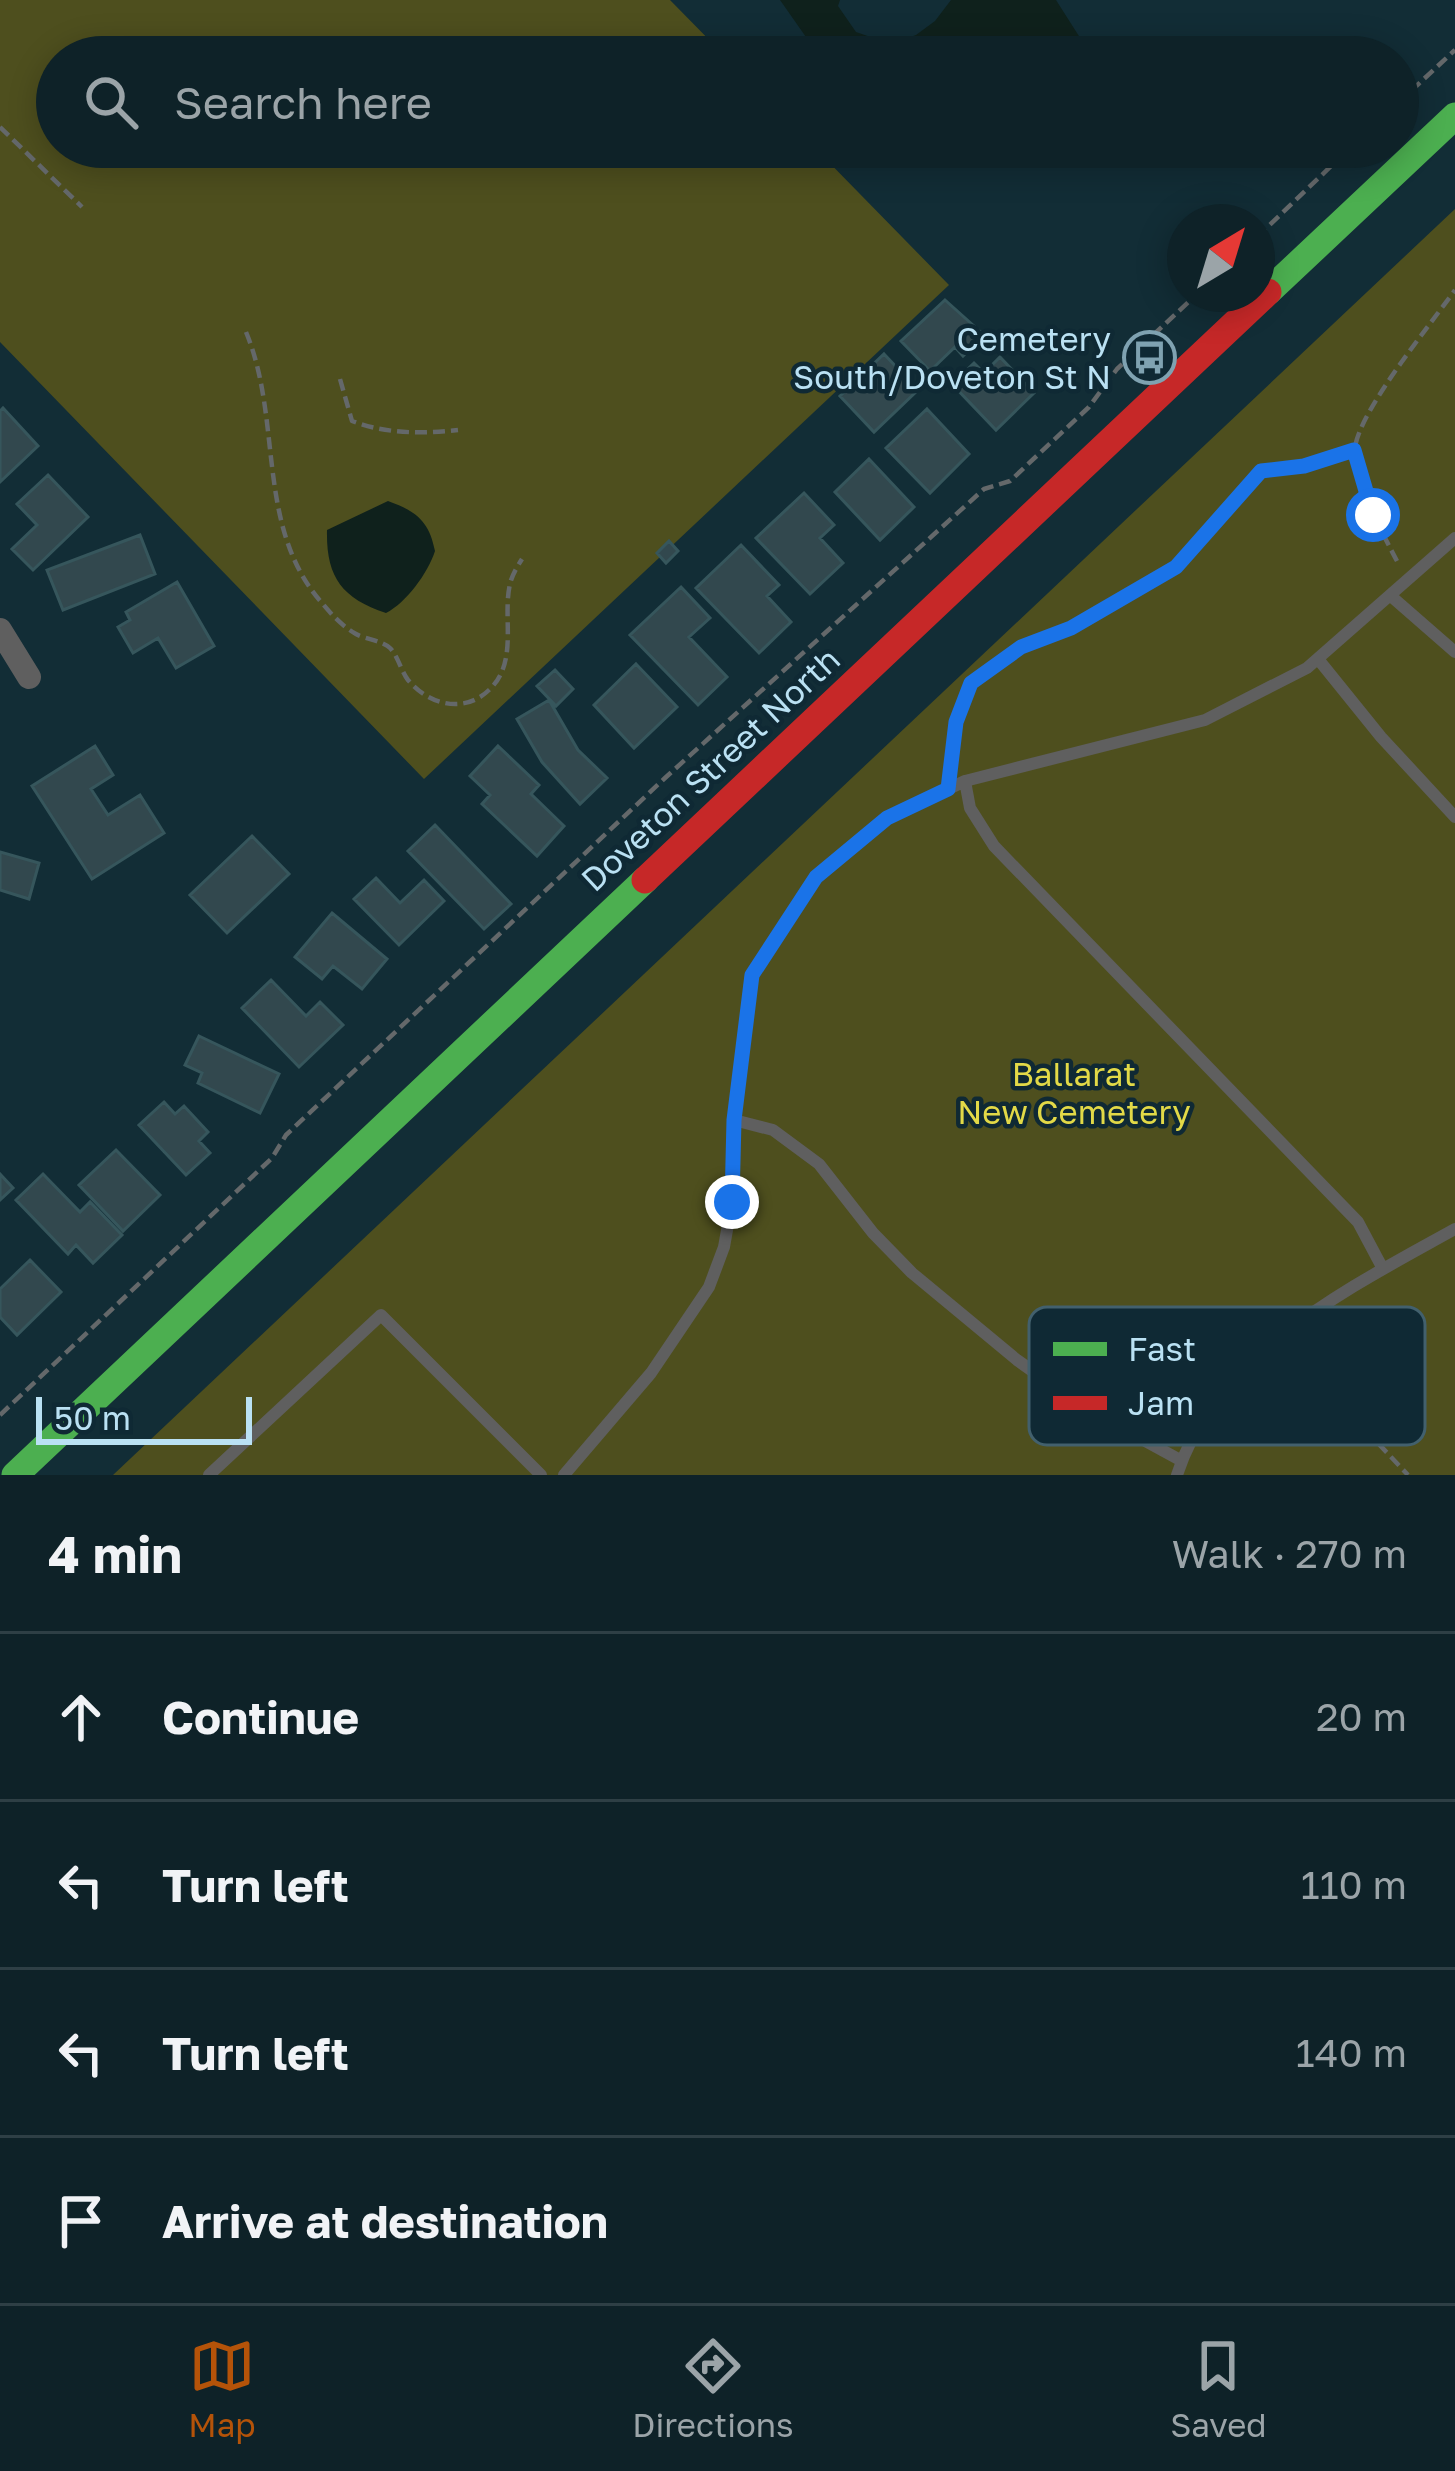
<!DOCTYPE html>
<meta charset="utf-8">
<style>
:root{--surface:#0e2228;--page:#1c2f34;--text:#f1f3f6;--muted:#9ba4a8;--line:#2e3f45;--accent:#b45309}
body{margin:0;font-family:"Golos Text",sans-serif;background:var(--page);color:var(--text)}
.compass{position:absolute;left:1167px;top:204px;width:108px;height:108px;border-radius:50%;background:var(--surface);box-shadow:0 6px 30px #0003;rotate:38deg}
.scale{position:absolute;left:36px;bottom:30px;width:216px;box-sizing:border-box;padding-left:12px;border:6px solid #bae1f3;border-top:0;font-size:33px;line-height:42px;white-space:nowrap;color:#bae1f3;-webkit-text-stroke:9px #0f2934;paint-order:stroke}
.stop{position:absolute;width:36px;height:36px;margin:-27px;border:9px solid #1a73e8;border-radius:50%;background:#fff}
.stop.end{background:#1a73e8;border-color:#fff;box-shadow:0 3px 12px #0008}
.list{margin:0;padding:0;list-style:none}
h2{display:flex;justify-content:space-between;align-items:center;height:156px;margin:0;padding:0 48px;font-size:51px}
h2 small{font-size:39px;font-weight:400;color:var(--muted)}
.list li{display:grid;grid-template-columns:78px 1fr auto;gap:36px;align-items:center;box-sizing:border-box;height:168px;padding:0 48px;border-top:3px solid var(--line)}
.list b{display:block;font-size:45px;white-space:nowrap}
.list em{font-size:39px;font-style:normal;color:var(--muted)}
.icon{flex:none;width:66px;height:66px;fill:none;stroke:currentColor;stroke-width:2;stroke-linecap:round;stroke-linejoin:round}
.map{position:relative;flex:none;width:1455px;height:1475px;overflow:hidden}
.search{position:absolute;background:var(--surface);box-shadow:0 6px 30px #0003;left:36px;right:36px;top:36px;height:132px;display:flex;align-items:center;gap:30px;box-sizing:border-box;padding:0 42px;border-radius:66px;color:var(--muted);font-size:45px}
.sheet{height:828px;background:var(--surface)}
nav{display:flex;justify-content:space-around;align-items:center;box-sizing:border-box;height:168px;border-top:3px solid var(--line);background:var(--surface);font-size:33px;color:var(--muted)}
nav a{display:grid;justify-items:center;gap:6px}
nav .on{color:var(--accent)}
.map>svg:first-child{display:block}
.green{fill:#4e4f1e}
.water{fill:#0f211c}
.building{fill:#32484e;stroke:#36565c;stroke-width:3}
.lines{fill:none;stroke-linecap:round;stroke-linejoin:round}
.path{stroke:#64686a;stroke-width:4.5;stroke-dasharray:12 6;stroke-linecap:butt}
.lane{stroke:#5f5f5f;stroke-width:12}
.street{stroke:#5f5f5f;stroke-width:24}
.fast{stroke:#4caf50;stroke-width:27}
.jam{stroke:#c62828;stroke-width:27}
.route{stroke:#1a73e8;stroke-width:15}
.labels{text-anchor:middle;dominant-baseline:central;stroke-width:9;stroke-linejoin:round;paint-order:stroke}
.poi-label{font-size:33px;fill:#bae1f3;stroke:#0f2934;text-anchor:end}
.street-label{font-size:33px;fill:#bae1f3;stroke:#0f2934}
.park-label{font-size:33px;fill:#e2d947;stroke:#0f2934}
.key{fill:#0f2934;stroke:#42606d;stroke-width:3}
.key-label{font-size:33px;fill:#bae1f3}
</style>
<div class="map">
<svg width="1455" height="1475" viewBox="0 0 1455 1475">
<rect width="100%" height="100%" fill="#122d36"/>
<path class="green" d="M0,0H670L726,57H57V147H814L949,285L424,779L0,342Z
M1455,209V1475H113Z"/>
<path class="water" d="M780,0H840L838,6L856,32L891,44L916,35L935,21L951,0H1056L1084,44L1138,39L1183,44L1199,57H820Z
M388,501C415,511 429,520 435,551C428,573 406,603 386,613C341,598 326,576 327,530Z"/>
<path class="building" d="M945,300L984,335L963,356L955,347L930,371L901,341Z
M884,354L918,390L874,432L840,396Z
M1000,357L1034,393L996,430L952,384L974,363L984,373Z
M3,408L38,446L0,482V411Z
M927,409L969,454L930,493L886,448Z
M869,459L914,507L880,540L835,492Z
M48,475L88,517L33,570L12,549L37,525L17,504Z
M804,493L834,525L820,538L843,563L810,594L756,538Z
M140,535L155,574L63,610L47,570Z
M669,541L678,551L666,563L657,553Z
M741,545L779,585L767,596L791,622L759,653L696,588Z
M177,582L214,646L176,668L158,638L133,653L118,627L130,620L126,612Z
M681,587L710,618L689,637L727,677L698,705L630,635Z
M636,664L677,707L634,748L594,705Z
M555,670L573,689L556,706L537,686Z
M549,700L578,750L607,778L580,804L542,762L517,719Z
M95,746L113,775L91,789L108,815L140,795L164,833L92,879L32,786Z
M498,746L539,785L531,794L564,826L537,856L482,804L490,795L470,776Z
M435,825L511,904L484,929L408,851Z
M252,836L289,874L227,933L190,895Z
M0,852L39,863L29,899L0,890Z
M376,878L400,903L424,880L444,901L399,945L354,899Z
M332,913L387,959L362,989L333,966L322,979L295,957Z
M271,980L306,1016L320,1002L343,1025L299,1067L242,1008Z
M199,1036L279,1074L260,1113L198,1083L202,1073L185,1065Z
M164,1102L175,1114L184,1106L208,1132L199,1141L210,1153L186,1175L139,1125Z
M116,1150L160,1195L123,1231L79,1185Z
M0,1174L13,1188L0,1200Z
M43,1174L80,1212L90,1202L122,1235L93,1263L76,1245L68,1254L16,1200Z
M30,1260L61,1292L17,1335L0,1317V1289Z"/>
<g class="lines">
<path class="path" d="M1398,103L1455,50
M0,127L82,207
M1257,237L1351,147
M246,332C283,421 255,527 322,603C332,615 342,626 356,634C365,639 383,641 390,648C398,656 401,671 408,680C429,705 464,714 489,690C519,662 502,618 510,584C512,575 517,567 522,559
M340,379L352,421C386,434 422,434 458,430
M1397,561C1384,537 1352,474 1355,448C1359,411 1431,324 1455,290
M951,765L955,722L971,684L1021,647L1071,629L1176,567L1261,471L1304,466L1354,450
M1292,1352L1408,1475
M0,1415L272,1158L286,1135L665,778L984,489L1010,481L1089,407L1117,369L1197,294"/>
<path class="lane" d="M1392,597L1455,652
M1318,659L1381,737L1455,817
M965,781L970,808L994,846L1358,1222L1383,1269
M734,1120L773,1130L819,1164L873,1233L912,1273L1017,1360L1083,1407L1182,1461
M209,1475L381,1315L541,1475
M564,1475L651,1373L709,1287L724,1247L732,1202L734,1120L751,975L816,877L887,818L965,781L1205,720L1307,668L1455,538
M1177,1475C1216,1353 1351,1287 1455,1229"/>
<path class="street" d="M0,630L29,677"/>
<path class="fast" d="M1268,292L1455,116
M15,1475L645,880"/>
<path class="jam" d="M645,880L1268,292"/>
</g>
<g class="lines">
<path class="route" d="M732,1202L734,1120L752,975L816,877L887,818L948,789L956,722L971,683L1021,647L1071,628L1176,567L1261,471L1304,466L1354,450L1373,515"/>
</g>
<defs>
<symbol id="bus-ring" viewBox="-11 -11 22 22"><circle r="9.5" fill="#0f2934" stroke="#7fa2b1" stroke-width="1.5"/><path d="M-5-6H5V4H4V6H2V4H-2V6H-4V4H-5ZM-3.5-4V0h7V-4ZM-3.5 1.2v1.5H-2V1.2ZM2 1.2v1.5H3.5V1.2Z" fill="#7fa2b1"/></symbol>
</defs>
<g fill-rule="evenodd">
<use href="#bus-ring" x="1120" y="328" width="59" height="59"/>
</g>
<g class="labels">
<g class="poi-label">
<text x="1111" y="338">Cemetery<tspan x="1111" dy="38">South/Doveton St N</tspan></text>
</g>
<g class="street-label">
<text transform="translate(710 769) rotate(-43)">Doveton Street North</text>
</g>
<g class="park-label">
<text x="1074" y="1073">Ballarat<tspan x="1074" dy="38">New Cemetery</tspan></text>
</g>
</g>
<rect x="1029" y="1307" width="396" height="138" rx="18" class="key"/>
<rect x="1053" y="1342" width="54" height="14" fill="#4caf50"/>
<rect x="1053" y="1396" width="54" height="14" fill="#c62828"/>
<g class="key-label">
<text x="1128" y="1361">Fast</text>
<text x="1128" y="1415">Jam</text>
</g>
</svg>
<svg class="compass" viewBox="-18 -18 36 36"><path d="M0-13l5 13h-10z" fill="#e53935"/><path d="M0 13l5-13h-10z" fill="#9ba4a8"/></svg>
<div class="scale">50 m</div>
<div class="stop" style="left:1373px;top:515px"></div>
<div class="stop end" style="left:732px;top:1202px"></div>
<div class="search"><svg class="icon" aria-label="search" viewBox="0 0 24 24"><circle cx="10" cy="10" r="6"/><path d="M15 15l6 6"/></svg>Search here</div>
</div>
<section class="sheet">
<h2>4 min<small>Walk · 270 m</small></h2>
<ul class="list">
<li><svg class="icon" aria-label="ahead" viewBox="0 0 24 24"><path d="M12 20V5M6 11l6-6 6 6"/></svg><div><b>Continue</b></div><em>20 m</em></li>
<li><svg class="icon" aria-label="left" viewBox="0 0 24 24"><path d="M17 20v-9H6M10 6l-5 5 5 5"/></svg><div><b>Turn left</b></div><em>110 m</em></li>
<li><svg class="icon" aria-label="left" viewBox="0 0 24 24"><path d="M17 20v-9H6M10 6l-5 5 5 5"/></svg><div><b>Turn left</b></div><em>140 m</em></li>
<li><svg class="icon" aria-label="arrive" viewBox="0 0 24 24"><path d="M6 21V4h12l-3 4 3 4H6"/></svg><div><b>Arrive at destination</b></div></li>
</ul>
</section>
<nav>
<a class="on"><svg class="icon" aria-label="map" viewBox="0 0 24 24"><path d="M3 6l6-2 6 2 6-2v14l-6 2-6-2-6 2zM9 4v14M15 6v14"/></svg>Map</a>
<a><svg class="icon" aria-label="directions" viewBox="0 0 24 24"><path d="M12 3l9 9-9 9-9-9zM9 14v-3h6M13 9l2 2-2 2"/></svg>Directions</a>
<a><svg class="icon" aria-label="saved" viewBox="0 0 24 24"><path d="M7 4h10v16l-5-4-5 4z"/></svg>Saved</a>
</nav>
